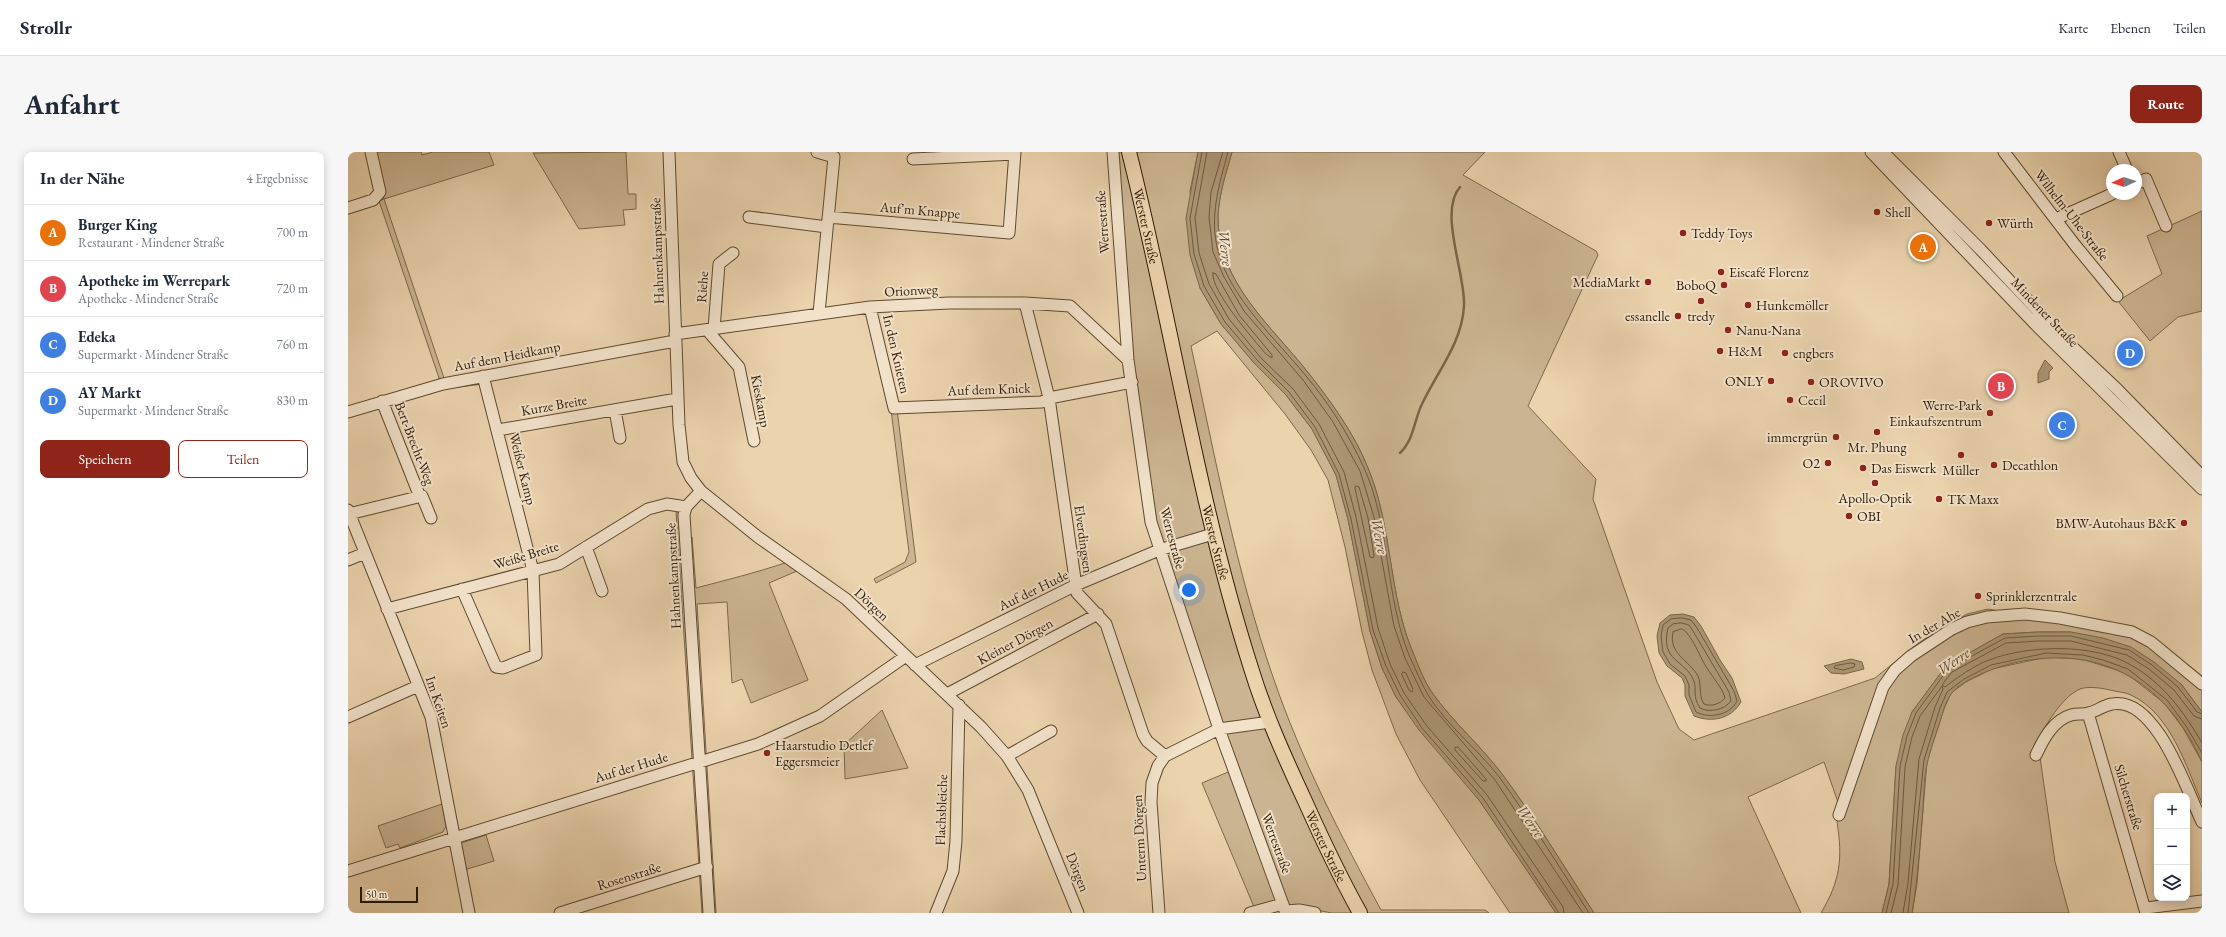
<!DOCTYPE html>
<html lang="de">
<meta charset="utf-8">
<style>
:root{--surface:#fff;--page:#f6f6f7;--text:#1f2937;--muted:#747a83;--line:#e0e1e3;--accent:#8f2418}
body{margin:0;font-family:"EB Garamond",serif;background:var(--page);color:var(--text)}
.controls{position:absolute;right:12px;bottom:12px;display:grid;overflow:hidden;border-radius:8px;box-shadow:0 2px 10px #0003}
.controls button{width:36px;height:36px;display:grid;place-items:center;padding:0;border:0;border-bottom:1px solid var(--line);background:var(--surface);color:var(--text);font:20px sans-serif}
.compass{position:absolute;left:1758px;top:12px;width:36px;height:36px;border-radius:50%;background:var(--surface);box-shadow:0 2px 10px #0003;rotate:267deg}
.scale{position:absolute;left:12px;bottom:10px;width:58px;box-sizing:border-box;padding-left:4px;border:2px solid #2e1c04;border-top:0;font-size:11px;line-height:14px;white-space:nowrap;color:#2e1c04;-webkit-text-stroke:3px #f2e2ca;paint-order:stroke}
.you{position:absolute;left:841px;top:438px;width:14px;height:14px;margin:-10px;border:3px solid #fff;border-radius:50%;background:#1a73e8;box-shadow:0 0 0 6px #1a73e833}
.badge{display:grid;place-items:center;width:26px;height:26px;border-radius:50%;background:var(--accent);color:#fff;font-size:13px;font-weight:700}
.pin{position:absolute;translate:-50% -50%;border:2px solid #fff;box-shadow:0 1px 4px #0006}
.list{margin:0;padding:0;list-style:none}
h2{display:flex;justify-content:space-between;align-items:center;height:52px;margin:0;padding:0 16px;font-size:17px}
h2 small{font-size:13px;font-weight:400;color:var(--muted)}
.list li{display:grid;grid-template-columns:26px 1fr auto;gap:12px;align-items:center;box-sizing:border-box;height:56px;padding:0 16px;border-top:1px solid var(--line)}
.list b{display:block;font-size:15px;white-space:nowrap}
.list p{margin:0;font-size:13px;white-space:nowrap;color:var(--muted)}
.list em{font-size:13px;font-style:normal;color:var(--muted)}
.actions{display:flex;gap:8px;padding:12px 16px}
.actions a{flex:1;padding:9px 0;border:1px solid var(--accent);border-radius:8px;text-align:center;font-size:14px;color:var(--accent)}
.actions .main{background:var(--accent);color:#fff}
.icon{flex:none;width:22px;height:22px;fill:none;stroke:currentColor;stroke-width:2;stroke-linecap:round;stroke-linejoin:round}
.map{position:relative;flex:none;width:1854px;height:761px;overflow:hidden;border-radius:8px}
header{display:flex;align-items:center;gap:24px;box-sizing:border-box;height:56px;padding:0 20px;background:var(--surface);border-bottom:1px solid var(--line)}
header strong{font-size:19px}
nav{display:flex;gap:22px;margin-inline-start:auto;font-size:14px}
.intro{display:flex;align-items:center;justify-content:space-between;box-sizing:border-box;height:96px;padding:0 24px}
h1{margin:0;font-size:28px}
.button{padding:10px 18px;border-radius:8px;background:var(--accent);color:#fff;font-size:14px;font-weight:700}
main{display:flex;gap:24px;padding:0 24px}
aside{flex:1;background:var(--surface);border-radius:8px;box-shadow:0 2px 10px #0003}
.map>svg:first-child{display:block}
.green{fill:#cbb491;stroke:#7c684a}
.water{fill:#ab9574;stroke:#796547}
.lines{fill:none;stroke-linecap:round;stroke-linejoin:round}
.shore{stroke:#6c583c;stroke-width:1}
.stream{stroke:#796547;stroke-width:2.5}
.minor-casing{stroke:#5d4a2e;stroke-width:13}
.major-casing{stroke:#2e1c04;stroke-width:16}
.minor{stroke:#f2e2ca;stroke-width:11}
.major{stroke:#ebd3ae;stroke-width:14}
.poi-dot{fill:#8f2418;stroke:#f2e2ca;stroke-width:1.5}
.labels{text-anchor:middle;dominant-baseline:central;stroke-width:4;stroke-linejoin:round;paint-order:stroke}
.street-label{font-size:14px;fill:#2e1c04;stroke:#f2e2ca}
.poi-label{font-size:14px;fill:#2e1c04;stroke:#f2e2ca;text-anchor:start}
.water-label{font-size:15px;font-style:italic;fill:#5a462b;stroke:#f2e2ca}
</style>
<header>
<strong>Strollr</strong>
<nav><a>Karte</a><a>Ebenen</a><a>Teilen</a></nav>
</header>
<div class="intro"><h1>Anfahrt</h1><a class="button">Route</a></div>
<main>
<aside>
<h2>In der Nähe<small>4 Ergebnisse</small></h2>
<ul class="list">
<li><span class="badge" style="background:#e8710a">A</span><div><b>Burger King</b><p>Restaurant · Mindener Straße</p></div><em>700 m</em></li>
<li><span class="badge" style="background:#e0444e">B</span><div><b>Apotheke im Werrepark</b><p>Apotheke · Mindener Straße</p></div><em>720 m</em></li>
<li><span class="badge" style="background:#3f7fe0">C</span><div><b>Edeka</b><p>Supermarkt · Mindener Straße</p></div><em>760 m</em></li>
<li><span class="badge" style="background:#3f7fe0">D</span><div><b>AY Markt</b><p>Supermarkt · Mindener Straße</p></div><em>830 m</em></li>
</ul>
<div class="actions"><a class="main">Speichern</a><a>Teilen</a></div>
</aside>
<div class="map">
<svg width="1854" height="761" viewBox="0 0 1854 761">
<rect width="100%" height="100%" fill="#ebd3ae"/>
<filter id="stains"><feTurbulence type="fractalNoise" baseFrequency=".005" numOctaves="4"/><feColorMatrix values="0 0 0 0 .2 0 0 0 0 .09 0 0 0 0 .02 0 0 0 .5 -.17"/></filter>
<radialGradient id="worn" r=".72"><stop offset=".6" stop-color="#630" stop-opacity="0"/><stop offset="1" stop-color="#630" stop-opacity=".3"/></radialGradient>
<path class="green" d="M25,0H73L74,3L85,0H141L146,13L36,47L96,226L143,227L142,231L36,245L89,228L91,226L31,49L36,47Z
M278,0L280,42H288V57L275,58L277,73L231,77L185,1Z
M769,0H850L842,39L852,136L873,172L907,212L938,243L964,277L988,323L1000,367L1022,479L1034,516L1048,545L1131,648L1208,761H1162L1072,628L1048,582L1024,518L1014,480L997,395L980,328L963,298L937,262L869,179L843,194C867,305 888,418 925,525C953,607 992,682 1033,758H1137L1141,761H984L941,753L938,748L906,755L854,631L885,618L804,370L783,218Z
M884,0H1137L1115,23L1248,99L1250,103L1180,254L1248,327L1245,347L1309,530L1331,577L1346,588L1527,526L1573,489L1619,462L1640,457L1785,483L1854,532V560L1833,532L1723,480H1690L1655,482L1598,514L1564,560L1548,614L1541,732L1534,761H1473C1492,729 1495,707 1489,670L1494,662L1476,610L1400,645L1453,761H1246C1216,715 1187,666 1154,622C1133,594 1106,571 1085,542C1077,531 1071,516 1066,503C1040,444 1045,376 1020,316C1007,283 984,251 962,223C925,175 869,131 870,64C871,42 878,21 884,0Z
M1854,59V159L1830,165L1802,189L1770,149L1814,122L1799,84Z
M549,257L568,410L528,431L526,427L557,410L561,400L543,258Z
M328,360H338L340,386L344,385L348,436C378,428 407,421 437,411L449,419L421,431L460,528L403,551L394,527L384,531L379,450L349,452L368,761H354Z
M1699,505L1734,507L1778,521L1816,551L1835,576L1854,610V651C1838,614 1823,562 1783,543C1777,540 1769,540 1762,538C1754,536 1740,534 1732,537C1711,546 1693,582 1682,602L1692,605L1707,710L1721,761H1564L1569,732L1579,609L1596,557L1603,541L1618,530L1644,517Z
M534,558L560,616L497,627L496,593Z
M94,652L98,674L95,680L52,696L50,692L38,696L30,674Z
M138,683L146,709L116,718L113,691Z"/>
<path class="water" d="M850,0H884C878,21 871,42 870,64C869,131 925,175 962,223C984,251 1007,283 1020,316C1045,376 1040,444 1066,503C1071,516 1077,531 1085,542C1106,571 1133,594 1154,622C1187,666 1216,715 1246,761H1208L1131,648L1071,578L1048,545L1034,516L1022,479L1000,367L988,323L964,277L938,243L907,212L873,172L852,136L842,103L838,66Z
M1697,208L1705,216L1701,220V227L1690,231V221Z
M1335,462L1346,465L1353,474L1372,508L1384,526L1393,550C1383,567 1364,571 1346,564L1337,544V533L1334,526L1319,514L1311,501L1309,484L1312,471L1322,463Z
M1690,480H1723L1755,486L1783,495L1806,510L1833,532L1854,560V610C1817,527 1748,489 1658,513C1643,517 1612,529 1603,542C1597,551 1594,563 1591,573C1587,584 1583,596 1580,608C1576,623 1576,640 1575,656C1572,691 1570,726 1564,761H1534L1541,732L1548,614L1555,583L1564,560L1598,514L1655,482Z
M1503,507L1514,510L1516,517L1496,522L1483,521L1476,514Z"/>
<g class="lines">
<path class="shore" d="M854,0L842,66L846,102L856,134L877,170L910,209L941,240L967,275L991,322L1003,367L1025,478L1038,514L1052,543L1074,576L1135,646L1211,761
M859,0L847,66L851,101L861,132L881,167L913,206L945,237L971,272L996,320L1008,365L1030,476L1042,512L1056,541L1078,573L1139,643L1215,755L1216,761
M875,0L863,40L861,65L865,100L876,125L896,159L955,228L985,270L1012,319L1026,365L1046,474L1057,506L1076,545L1147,628L1235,761
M880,0C871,33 861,65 870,99C883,147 927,186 958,224C981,251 1001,283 1016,316C1042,372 1037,444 1061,503C1067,516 1073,531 1080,543C1099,574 1130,597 1152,626C1183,669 1212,716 1241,761
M865,121L868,122L891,163L924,203V206L918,202C906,188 862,138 865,121Z
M1008,334L1011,335L1020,366L1026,404L1025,406L1022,405L1007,336Z
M1334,466L1343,468L1349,476L1386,539L1389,549C1382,563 1362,567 1348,560L1341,543V533L1337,524L1322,512L1315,500L1313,484L1315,473L1323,467Z
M1334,471L1341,473L1345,479L1381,540L1383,549C1376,558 1362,561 1352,556C1344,543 1349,539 1346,529C1337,507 1312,510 1320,476L1325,472Z
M1334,477C1343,480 1353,508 1359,516C1365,526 1374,535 1377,546C1372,552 1363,555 1356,552C1350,543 1354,533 1350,524C1341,508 1320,502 1325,480Z
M1503,511L1507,512L1506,515L1495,518L1486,516L1487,514Z
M1055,520L1058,521L1065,537L1064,540L1061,538L1054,523Z
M1854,567L1846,564L1826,538L1801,517L1779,503L1723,489H1690L1658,491L1604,520L1594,533L1597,535C1610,525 1625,514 1641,508C1680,493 1746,491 1783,513C1815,531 1836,560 1854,591
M1108,595H1110L1138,627V629H1135L1107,598Z
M1538,761L1545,732L1552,614L1559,584L1568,561L1600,517L1657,486L1690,484H1723L1781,498L1804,513L1830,535L1849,560L1854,562
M1543,761L1550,733L1557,615L1564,585L1572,564L1594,534L1595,537L1587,555L1571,607L1560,731L1555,761
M1560,761L1576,608L1592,556L1599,540L1616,527L1643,513L1698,501L1735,503L1755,508L1780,517L1819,548L1838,574L1854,601"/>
<path class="stream" d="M1052,301C1066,288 1066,268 1074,252C1089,220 1114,191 1116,154C1118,123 1090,60 1112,35"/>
<defs>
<path id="minor" d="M321,0L331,273L335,310L343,326L353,339L410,385L498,447L633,575L659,604L680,638L730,761
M469,0L486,5L471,161
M765,0L780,208L803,370L871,577L938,761
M1523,0L1688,173L1854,337
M1535,0L1633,98L1717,188L1769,237L1854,324
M1656,0L1727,93L1769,144
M1771,0L1779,18
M565,7L667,2
M1788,32L1798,27L1818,74
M0,56L25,48L32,40L23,0
M401,65L479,75
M480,65L661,81L667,0
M1708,67L1764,42
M677,151L701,246L729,441L758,472L795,582L799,589L817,604
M522,155L546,256L694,250L701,246L784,230
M366,177L371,112L385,101
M359,178L391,215L406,289
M327,182L522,155L601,151H677L722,154L780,208
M34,249L72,345
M267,258L272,286
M0,260L95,232L327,189
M150,278L329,247
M353,339L338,355L336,363L361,761
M0,358L83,565L121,761
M1,362L74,344L83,366
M238,395L254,439
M0,408L17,401
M114,437L148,515L155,516L188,503L185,419L135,224
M39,457L211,412L300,357L319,352L338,355
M567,513L728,433L811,398L865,382
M599,542L750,462
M1740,561L1798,761
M0,565L70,534
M1688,603C1695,588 1705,568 1723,563C1729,561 1735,563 1741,561C1749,559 1756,553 1764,552C1808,543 1839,639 1854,670
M659,604L703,579
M1491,663L1535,535L1547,518L1563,504L1604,477L1619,470L1639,465L1677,462L1712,466L1784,480L1803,490L1854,532
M0,719L410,592L472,564L558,504
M1798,756L1854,749
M937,759L951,758L967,761
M212,761L359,715
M588,761L605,719L608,689L611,553
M811,761L803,650L804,631L810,614L817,604L871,577L922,570
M902,761L935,752"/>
<g id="major">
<path id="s1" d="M781,0C824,171 849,347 903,516C917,562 937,606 957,649C974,687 992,725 1012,761"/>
</g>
</defs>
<use href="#minor" class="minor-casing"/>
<use href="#major" class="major-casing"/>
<use href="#minor" class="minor"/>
<use href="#major" class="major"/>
</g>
<g class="poi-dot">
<circle cx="1529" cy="60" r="4"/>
<circle cx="1641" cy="71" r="4"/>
<circle cx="1335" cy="81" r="4"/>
<circle cx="1373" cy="120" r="4"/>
<circle cx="1300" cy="130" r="4"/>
<circle cx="1376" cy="133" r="4"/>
<circle cx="1353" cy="149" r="4"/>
<circle cx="1400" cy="153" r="4"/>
<circle cx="1330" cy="164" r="4"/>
<circle cx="1380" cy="178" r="4"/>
<circle cx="1372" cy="199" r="4"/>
<circle cx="1437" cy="201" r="4"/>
<circle cx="1423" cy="229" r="4"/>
<circle cx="1463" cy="230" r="4"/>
<circle cx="1442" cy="248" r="4"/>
<circle cx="1642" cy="261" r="4"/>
<circle cx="1529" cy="280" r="4"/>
<circle cx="1488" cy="285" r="4"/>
<circle cx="1613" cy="303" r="4"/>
<circle cx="1480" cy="311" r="4"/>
<circle cx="1646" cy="313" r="4"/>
<circle cx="1515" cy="316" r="4"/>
<circle cx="1527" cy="331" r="4"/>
<circle cx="1591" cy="347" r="4"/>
<circle cx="1501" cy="364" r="4"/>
<circle cx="1836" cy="371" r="4"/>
<circle cx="1630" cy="444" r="4"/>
<circle cx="419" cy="601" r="4"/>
</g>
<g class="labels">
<g class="street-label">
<text transform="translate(572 58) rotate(5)">Auf'm Knappe</text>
<text transform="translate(1724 63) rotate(52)">Wilhelm-Uhe-Straße</text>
<text transform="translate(754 70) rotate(-94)">Werrestraße</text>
<text stroke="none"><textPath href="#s1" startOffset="76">Werster Straße</textPath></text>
<text transform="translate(309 99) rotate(-92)">Hahnenkampstraße</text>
<text transform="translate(354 135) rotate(-86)">Riehe</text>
<text transform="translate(563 138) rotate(-3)">Orionweg</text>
<text transform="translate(1697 160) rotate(46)">Mindener Straße</text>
<text transform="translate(549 202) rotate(77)">In den Knieten</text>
<text transform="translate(159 204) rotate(-11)">Auf dem Heidkamp</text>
<text transform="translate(641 237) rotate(-2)">Auf dem Knick</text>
<text transform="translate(413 249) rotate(79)">Kieskamp</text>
<text transform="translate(206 253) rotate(-10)">Kurze Breite</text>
<text transform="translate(67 291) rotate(69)">Bert-Brecht-Weg</text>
<text transform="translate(175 317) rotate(76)">Weißer Kamp</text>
<text transform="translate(825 386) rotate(75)">Werrestraße</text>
<text transform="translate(736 387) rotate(82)">Elverdingsen</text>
<text stroke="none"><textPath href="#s1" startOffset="400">Werster Straße</textPath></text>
<text transform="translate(178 403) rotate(-17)">Weiße Breite</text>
<text transform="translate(325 424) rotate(-93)">Hahnenkampstraße</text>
<text transform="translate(685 438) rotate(-26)">Auf der Hude</text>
<text transform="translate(524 452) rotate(43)">Dörgen</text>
<text transform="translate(1586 473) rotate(-30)">In der Ahe</text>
<text transform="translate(667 489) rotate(-28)">Kleiner Dörgen</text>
<text transform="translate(91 550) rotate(71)">Im Keiten</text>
<text transform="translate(283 615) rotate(-17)">Auf der Hude</text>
<text transform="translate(1781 645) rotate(73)">Silcherstraße</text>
<text transform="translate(593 658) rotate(-88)">Flachsbleiche</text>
<text transform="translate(791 686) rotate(-93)">Unterm Dörgen</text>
<text transform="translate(929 691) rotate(70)">Werrestraße</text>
<text stroke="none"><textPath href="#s1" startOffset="724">Werster Straße</textPath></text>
<text transform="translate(730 720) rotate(68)">Dörgen</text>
<text transform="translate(281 724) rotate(-17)">Rosenstraße</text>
</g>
<g class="poi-label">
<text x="1537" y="60">Shell</text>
<text x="1649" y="71">Würth</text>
<text x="1343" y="81">Teddy Toys</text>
<text x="1381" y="120">Eiscafé Florenz</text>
<text x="1292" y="130" text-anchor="end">MediaMarkt</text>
<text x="1368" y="133" text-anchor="end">BoboQ</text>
<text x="1408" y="153">Hunkemöller</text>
<text x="1322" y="164" text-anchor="end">essanelle</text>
<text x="1353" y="164" text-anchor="middle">tredy</text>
<text x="1388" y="178">Nanu-Nana</text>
<text x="1380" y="199">H&amp;M</text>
<text x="1445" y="201">engbers</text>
<text x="1415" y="229" text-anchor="end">ONLY</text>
<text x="1471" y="230">OROVIVO</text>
<text x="1450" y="248">Cecil</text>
<text x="1634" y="253" text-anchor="end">Werre-Park<tspan x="1634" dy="16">Einkaufszentrum</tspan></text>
<text x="1480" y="285" text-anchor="end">immergrün</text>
<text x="1529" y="295" text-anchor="middle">Mr. Phung</text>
<text x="1472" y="311" text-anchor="end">O2</text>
<text x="1654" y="313">Decathlon</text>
<text x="1523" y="316">Das Eiswerk</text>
<text x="1613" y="318" text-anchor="middle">Müller</text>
<text x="1527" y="346" text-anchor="middle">Apollo-Optik</text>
<text x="1599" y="347">TK Maxx</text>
<text x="1509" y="364">OBI</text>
<text x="1828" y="371" text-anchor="end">BMW-Autohaus B&amp;K</text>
<text x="1638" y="444">Sprinklerzentrale</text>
<text x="427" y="593">Haarstudio Detlef<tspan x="427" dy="16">Eggersmeier</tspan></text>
</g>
<g class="water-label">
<text transform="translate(878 96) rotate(83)">Werre</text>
<text transform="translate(1032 384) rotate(78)">Werre</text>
<text transform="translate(1605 509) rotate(-35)">Werre</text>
<text transform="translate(1183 669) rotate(55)">Werre</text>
</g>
</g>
<rect width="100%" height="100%" filter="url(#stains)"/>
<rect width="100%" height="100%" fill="url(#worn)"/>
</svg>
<div class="controls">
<button>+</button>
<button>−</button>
<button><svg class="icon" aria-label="layers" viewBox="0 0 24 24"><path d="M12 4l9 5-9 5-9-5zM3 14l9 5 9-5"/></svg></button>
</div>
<svg class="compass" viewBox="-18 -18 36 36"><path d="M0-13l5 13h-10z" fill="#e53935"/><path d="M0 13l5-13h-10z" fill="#747a83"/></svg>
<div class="scale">50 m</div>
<div class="you"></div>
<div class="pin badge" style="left:1575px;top:95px;background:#e8710a">A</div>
<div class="pin badge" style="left:1653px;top:234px;background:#e0444e">B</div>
<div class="pin badge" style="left:1714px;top:273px;background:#3f7fe0">C</div>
<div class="pin badge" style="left:1782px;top:201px;background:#3f7fe0">D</div>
</div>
</main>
